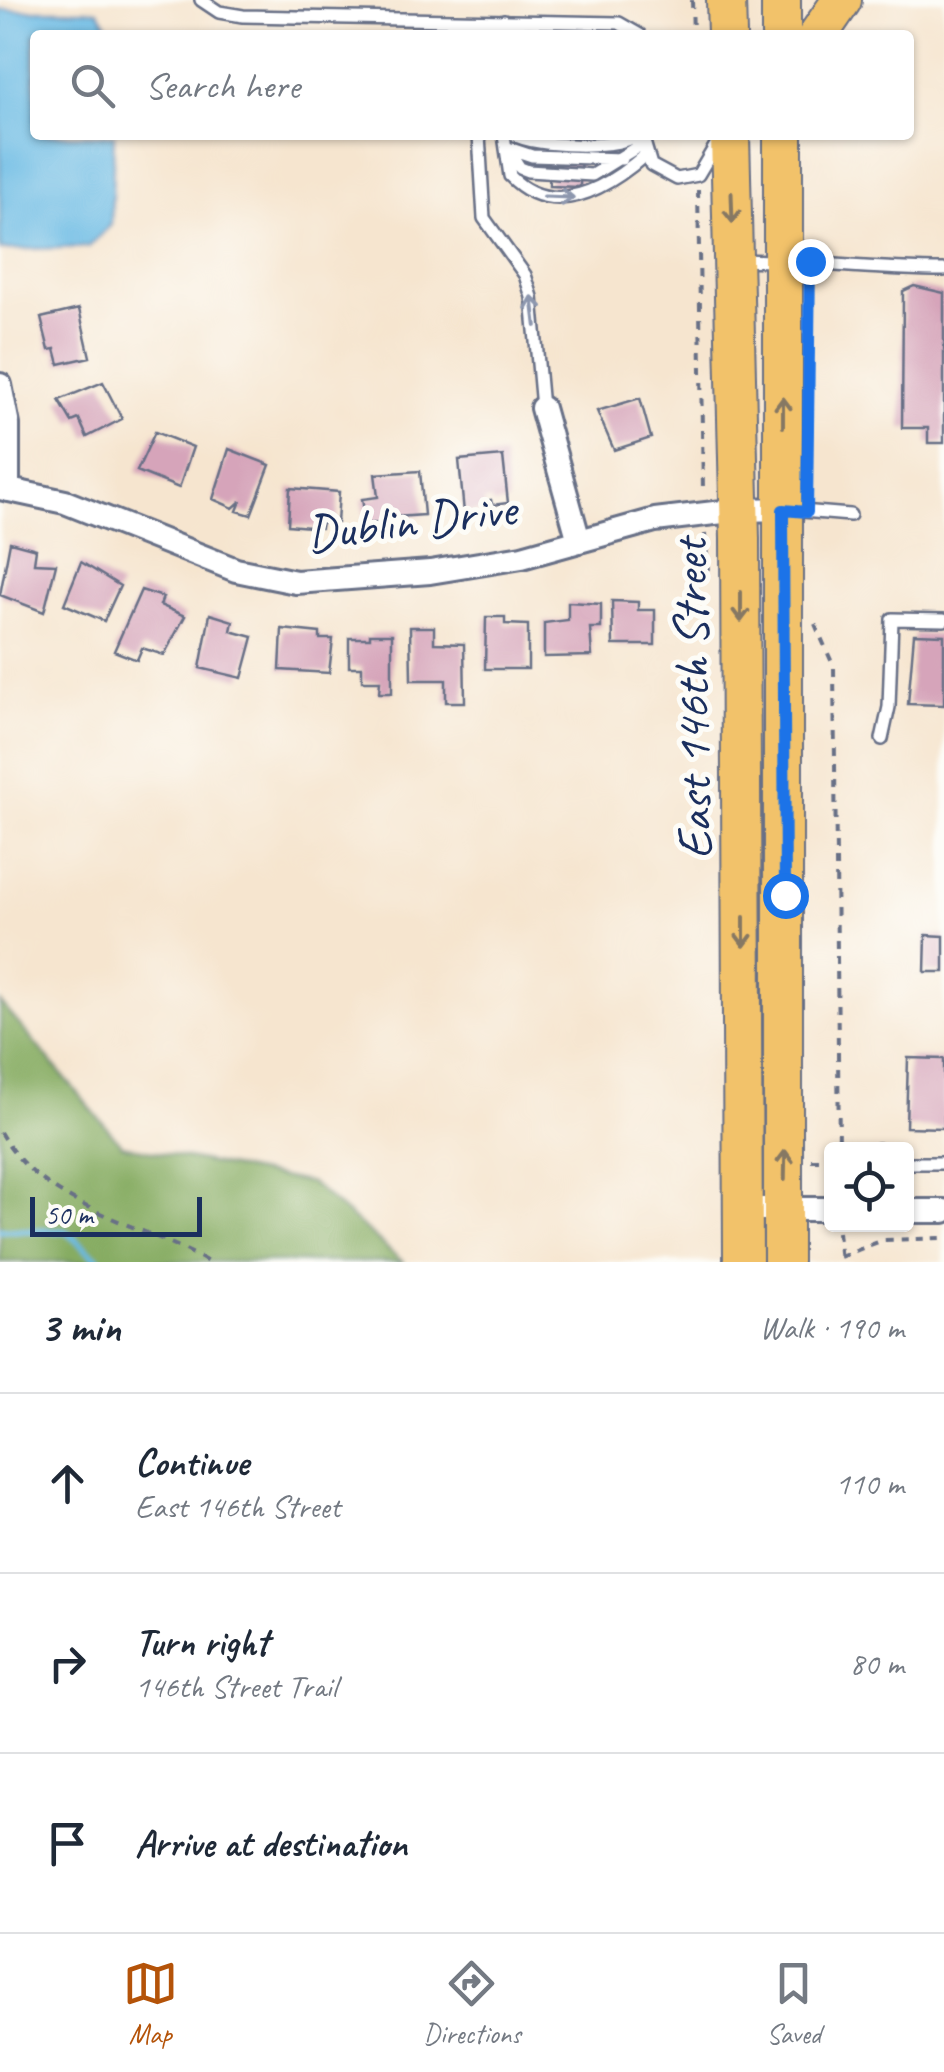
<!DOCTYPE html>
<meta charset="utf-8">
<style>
:root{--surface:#fff;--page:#f2f2f3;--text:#1f2937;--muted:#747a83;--line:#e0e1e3;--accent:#b45309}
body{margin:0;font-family:Caveat,sans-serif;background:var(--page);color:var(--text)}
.controls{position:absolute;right:30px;bottom:30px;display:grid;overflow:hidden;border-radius:10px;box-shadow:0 2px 8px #0004}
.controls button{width:90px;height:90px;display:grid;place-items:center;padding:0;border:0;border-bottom:2px solid var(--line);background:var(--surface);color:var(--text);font:50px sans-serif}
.scale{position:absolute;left:30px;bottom:25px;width:172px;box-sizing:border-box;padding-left:10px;border:5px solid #1b2f5e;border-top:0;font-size:28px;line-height:35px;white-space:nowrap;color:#1b2f5e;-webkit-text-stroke:8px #fdfcf7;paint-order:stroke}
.stop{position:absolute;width:30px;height:30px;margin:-22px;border:8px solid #1a73e8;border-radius:50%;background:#fff}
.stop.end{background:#1a73e8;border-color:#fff;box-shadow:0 2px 10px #0008}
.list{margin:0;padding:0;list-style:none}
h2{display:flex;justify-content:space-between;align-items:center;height:130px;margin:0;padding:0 40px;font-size:42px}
h2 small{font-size:32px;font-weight:400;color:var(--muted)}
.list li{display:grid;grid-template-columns:65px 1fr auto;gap:30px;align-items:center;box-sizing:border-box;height:180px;padding:0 40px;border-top:2px solid var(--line)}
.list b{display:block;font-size:38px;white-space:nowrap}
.list p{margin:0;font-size:32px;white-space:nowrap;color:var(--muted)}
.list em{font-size:32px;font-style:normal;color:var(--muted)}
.icon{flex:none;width:55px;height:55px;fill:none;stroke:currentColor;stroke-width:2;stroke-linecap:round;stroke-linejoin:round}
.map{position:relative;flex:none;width:944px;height:1262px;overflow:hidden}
.search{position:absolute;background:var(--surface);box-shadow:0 2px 8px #0004;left:30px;right:30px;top:30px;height:110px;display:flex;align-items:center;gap:25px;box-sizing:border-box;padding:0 35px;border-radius:10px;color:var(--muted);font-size:38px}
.sheet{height:670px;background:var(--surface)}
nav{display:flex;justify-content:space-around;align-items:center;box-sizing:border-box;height:140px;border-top:2px solid var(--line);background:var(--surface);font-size:28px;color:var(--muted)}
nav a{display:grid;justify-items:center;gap:5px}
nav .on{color:var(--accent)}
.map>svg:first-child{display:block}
.forest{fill:#86ac62;stroke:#506e60;stroke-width:2.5}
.water{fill:#69bae4;stroke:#4274a1;stroke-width:2.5}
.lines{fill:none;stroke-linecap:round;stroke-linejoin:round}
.stream{stroke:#69bae4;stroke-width:6}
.building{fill:#d6a4ba}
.service-casing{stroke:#686f86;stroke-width:16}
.minor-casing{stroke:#686f86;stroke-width:28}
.primary-casing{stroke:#686f86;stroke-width:42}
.path{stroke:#686f86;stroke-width:4;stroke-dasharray:8 8;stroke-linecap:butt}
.service{stroke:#fff;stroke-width:11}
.minor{stroke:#fff;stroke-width:22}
.primary{stroke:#f2c26a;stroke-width:38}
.oneway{stroke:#8d97ae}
.oneway2{stroke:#867864}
.route{stroke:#1a73e8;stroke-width:12}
.labels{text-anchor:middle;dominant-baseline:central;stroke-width:10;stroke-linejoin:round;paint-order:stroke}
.street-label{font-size:50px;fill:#1b2f5e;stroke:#fdfcf7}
</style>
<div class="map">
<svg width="944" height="1262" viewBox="0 0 944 1262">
<rect width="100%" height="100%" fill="#fdfcf7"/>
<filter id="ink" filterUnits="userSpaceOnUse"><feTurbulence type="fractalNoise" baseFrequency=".01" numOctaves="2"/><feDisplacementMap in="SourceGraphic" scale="20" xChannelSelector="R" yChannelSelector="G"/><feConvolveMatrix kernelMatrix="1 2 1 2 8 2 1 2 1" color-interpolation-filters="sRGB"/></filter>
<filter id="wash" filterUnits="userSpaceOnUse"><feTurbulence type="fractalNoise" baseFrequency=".0048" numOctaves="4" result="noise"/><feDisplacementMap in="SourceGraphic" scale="40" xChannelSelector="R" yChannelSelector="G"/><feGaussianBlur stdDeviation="2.25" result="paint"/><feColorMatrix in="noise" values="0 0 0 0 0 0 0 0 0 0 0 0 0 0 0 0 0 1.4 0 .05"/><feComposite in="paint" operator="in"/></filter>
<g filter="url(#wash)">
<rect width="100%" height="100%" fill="#f6e5cf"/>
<path class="forest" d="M0,1002L122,1145L311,1183L403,1262H0Z"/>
<path class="water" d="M0,10H98L113,35H35V135H114L111,225L88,247L0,250Z"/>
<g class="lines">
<path class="stream" d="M0,1230L65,1231L102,1262"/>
</g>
<g id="blocks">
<path class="building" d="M550,135H581L580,187L549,186Z
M914,286L944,293V443H928V428H902L903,291Z
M79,309L90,357L59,364L55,349L49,350L41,318Z
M103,382L122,419L87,437L79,419L72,422L59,400Z
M640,398L651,438L614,450L597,411Z
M155,432L193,447L179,488L137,471Z
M229,449L270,465L251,515L237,511L241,501L233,508L213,499Z
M503,456L508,503L492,505L491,500L484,501L485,511L464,513L459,460Z
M420,471L424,515L396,517L397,524L366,523L362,499L378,497L375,474Z
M290,488L339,492L337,523L322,522L321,528L288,525Z
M10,542L36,549L34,563L56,564L44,612L0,595Z
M81,562L120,586L104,621L64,604Z
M141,590L163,597L160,605L185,616L164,655L142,648L137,660L114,651Z
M612,601L638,602V610H655V645H613Z
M568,602L601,604V628H590L592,656L544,657V623L568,620Z
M210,614L233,621L231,631L253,637L242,678L200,668Z
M486,617H505V624L528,625V669H485Z
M410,627H434V643L464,644L465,702H446V680H411Z
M282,629L320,633V639H333L329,673L280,670Z
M370,634H392V693H379L380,681H362V667H349V638H370Z
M914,634L944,635V705L908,704Z
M926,935L944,936V972H925Z
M908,1058L944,1059V1128L906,1127Z"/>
</g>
</g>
<g filter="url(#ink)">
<use href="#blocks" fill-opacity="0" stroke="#686f86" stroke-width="2.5"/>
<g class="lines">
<defs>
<path id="service" d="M201,0L219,12L243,16L619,23L640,35
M504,20L505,35
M454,21L475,35
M479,135L484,218L525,275L532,297L542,408
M504,135L510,176C553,220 606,189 645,155
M515,135C534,147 619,150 636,135
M642,135L651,165L677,179L698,175L717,143
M507,148L520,168L528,171L592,175L642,144
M508,148L532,156L622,159
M739,260C808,261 875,270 944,270
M790,510L850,515
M882,739L889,707L892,619L944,620
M878,1149L879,1150
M906,1163H944"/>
<path id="minor" d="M0,385L8,425V490
M542,408L579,541
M0,488L65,502L236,570L296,582L430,572L522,557L655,520L740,510L783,509
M744,1209H832
M906,1211H944"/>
<path id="primary" d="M726,0L727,35
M781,0V35
M818,35L842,0
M730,135L740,539L743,1262
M783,135V1262"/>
</defs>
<use href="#service" class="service-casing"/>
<use href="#minor" class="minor-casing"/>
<use href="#primary" class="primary-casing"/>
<path class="path" d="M692,0L693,35
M698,190L703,490
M705,534L708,570
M815,624L834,667L839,1150
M0,1132C43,1208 138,1221 208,1262
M811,1160H832
M838,1232L841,1262
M840,1257L883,1240L944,1238"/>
<use href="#service" class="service"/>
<use href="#minor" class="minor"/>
<use href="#primary" class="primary"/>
</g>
<defs><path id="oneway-shaft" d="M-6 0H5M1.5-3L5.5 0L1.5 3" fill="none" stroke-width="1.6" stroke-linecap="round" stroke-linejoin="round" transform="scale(2.5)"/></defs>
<g class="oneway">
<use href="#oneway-shaft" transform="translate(559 197) rotate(2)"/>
<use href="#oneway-shaft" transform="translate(534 311) rotate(-97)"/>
</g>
<g class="oneway2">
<use href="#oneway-shaft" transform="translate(732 208) rotate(88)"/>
<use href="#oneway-shaft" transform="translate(783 412) rotate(-90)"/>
<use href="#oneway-shaft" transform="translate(741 607) rotate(90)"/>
<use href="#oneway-shaft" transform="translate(744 932) rotate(90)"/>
<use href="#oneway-shaft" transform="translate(785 1165) rotate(-89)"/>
</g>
</g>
<g class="lines" filter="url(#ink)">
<path class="route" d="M785,895L783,510L807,512L810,261"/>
</g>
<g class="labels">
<g class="street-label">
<text transform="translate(411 521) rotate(-7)">Dublin Drive</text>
<text transform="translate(692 699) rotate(-91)">East 146th Street</text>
</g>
</g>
</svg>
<div class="controls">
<button><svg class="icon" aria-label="locate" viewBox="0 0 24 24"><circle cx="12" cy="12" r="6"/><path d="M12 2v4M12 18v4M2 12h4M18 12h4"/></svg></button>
</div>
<div class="scale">50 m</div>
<div class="stop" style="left:785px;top:895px"></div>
<div class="stop end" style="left:810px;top:261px"></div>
<div class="search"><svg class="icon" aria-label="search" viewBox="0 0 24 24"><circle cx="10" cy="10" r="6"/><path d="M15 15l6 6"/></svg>Search here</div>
</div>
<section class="sheet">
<h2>3 min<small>Walk · 190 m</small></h2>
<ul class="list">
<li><svg class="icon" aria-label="ahead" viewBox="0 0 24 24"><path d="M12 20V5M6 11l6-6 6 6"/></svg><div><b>Continue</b><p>East 146th Street</p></div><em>110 m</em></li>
<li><svg class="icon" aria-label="right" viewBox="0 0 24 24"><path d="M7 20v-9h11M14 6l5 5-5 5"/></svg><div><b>Turn right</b><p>146th Street Trail</p></div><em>80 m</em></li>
<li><svg class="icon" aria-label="arrive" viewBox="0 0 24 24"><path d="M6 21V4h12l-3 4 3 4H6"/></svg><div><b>Arrive at destination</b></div></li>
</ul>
</section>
<nav>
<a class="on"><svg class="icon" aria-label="map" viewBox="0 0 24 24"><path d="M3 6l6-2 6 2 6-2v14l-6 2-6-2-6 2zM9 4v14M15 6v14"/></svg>Map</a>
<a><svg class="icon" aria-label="directions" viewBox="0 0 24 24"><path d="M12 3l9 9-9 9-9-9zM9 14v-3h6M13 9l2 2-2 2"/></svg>Directions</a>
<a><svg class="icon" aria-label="saved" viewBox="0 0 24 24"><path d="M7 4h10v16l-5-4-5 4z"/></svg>Saved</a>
</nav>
